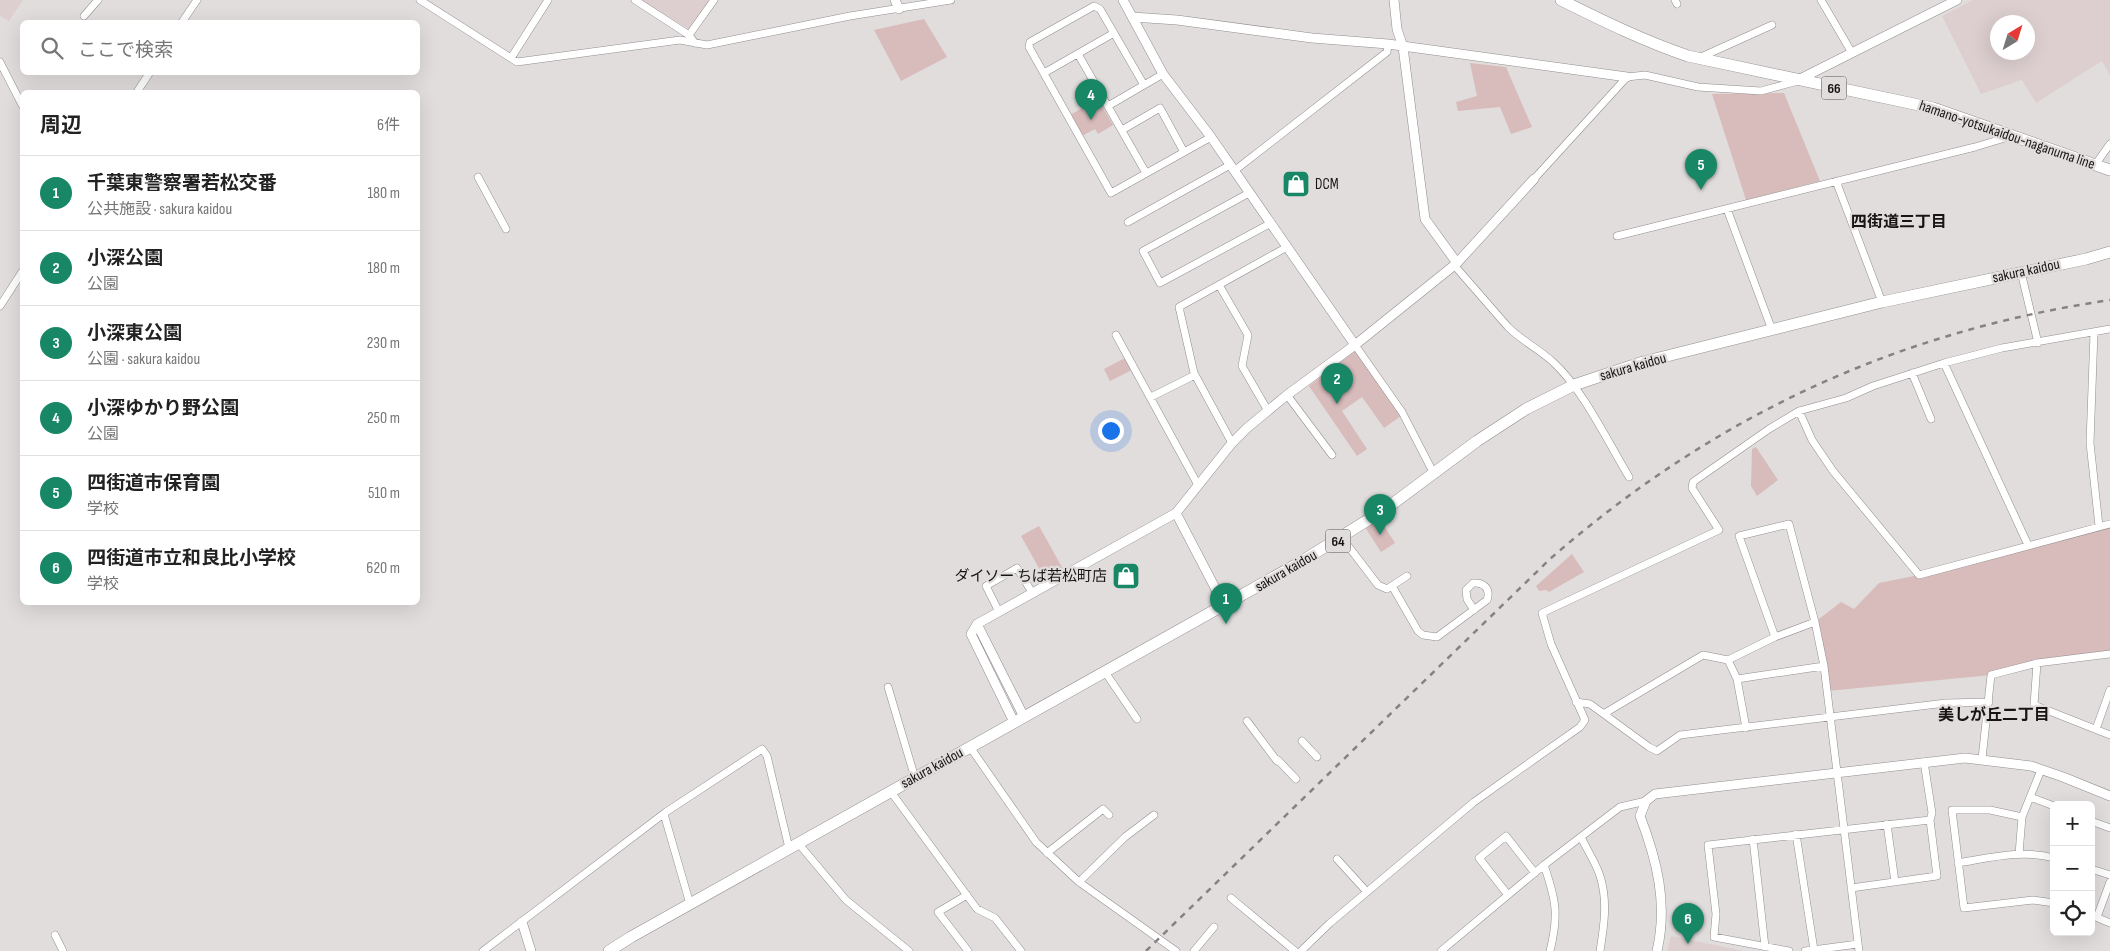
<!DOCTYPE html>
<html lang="ja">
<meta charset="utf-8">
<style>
:root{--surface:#fff;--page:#f2f2f2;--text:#222;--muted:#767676;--line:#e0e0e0;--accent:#188766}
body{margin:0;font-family:"Sofia Sans Condensed","Noto Sans JP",sans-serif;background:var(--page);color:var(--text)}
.controls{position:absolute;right:15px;bottom:15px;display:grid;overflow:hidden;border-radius:8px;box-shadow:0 5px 20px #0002}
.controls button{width:45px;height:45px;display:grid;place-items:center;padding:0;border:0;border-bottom:1px solid var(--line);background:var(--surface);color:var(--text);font:25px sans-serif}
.compass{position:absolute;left:1990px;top:15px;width:45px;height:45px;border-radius:50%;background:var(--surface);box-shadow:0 5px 20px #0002;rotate:38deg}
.you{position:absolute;left:1110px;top:430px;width:18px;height:18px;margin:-12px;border:4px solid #fff;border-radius:50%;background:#1a73e8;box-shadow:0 0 0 8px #1a73e833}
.badge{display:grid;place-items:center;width:32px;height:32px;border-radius:50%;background:var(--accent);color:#fff;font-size:16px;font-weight:700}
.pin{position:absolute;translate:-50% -41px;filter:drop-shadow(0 1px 2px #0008)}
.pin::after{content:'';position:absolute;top:26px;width:18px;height:15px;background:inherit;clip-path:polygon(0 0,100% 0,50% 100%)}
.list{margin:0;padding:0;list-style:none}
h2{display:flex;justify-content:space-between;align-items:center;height:65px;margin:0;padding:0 20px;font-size:21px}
h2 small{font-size:16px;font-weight:400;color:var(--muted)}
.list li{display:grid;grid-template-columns:32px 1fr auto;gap:15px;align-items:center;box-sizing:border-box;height:75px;padding:0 20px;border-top:1px solid var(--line)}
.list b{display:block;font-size:19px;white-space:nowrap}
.list p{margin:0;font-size:16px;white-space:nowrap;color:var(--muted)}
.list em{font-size:16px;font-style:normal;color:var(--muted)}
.icon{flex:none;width:28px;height:28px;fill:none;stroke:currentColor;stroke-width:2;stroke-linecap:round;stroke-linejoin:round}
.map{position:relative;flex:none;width:2110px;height:951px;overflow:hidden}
.search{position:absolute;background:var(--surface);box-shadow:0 5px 20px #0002;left:20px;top:20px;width:400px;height:55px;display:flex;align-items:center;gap:12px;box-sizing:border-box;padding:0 18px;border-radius:8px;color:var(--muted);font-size:19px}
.panel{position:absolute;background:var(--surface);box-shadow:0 5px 20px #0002;left:20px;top:90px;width:400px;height:515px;border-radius:8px}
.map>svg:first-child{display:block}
.built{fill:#ddcfcf;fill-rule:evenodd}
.green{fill:#d8bbbb}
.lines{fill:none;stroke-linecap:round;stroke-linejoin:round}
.minor-casing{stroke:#928d8d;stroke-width:8}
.tertiary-casing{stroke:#928d8d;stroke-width:10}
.primary-casing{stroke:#928d8d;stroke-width:12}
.minor{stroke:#fff;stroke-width:7}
.tertiary{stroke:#fff;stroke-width:9}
.primary{stroke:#fff;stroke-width:11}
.rail{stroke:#858282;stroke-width:2.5;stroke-dasharray:6 6;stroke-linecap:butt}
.labels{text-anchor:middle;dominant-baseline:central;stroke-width:4.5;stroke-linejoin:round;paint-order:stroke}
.shield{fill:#e2dddd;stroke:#535050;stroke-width:1}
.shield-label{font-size:14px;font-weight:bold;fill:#161414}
.street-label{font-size:15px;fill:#161414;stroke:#e2dddd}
.poi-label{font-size:15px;fill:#161414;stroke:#e2dddd;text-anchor:start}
.neighbourhood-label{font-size:16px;font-weight:bold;fill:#161414;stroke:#e2dddd}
</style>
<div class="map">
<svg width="2110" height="951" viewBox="0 0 2110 951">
<rect width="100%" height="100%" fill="#e2dddd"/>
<path class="built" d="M0,0H23L9,21L0,16Z
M642,0H711L690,30Z
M1973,0H2110V75L2102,61L2036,103L2022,80L1981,94L1942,16ZM2028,22V52H1998V22Z
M1671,936L1744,951H1667Z"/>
<path class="green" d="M924,19L947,57L901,81L874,30Z
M1470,63L1506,67L1532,127L1511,134L1500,107L1458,111L1456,102L1477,96Z
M1784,93L1820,181L1746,200L1712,94Z
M1101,104L1113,125L1098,134L1095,129L1082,136L1070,115L1084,107L1087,112Z
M1356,350L1401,416L1384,428L1362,397L1342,411L1367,449L1357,456L1309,386Z
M1125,358L1132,370L1110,381L1104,369Z
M1756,447L1778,480L1757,496L1751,486L1752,449Z
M1379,518L1395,543L1381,552L1365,527Z
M2110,524V654L2087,656L1991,675L1828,691L1815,622L1841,602L1854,609L1879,583L1919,575Z
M1039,526L1063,569L1045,579L1021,536Z
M1572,554L1584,572L1549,592L1546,590L1539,591L1536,586Z"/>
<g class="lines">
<defs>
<path id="minor" d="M420,0L517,62L680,40L707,45L850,16L951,0
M635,0L689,35L695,43
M1675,0L1677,4
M1821,0L1852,53
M84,16L98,0
M182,22L197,0
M689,35L714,0
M1078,54L1146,173
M511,58L548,0
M1699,58L1772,25
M0,62L22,105
M1044,73L1114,33
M1144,85L1100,9L1094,6L1030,42L1029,47L1111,193L1211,137
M137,92L150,72
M1108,106L1163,74
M1122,130L1160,108L1184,152
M2095,165L2110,144
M1234,171L1387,52L1388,44
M478,177L506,229
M1534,179L1627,77L1645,75L1698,87L1761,91L1798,81
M1836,181L1882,302
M1249,193L1143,251L1160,283L1271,223
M1727,209L1772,330
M1128,222L1230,165
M1617,236L1975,147L2005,138L2007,133
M1454,265L1508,327C1522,341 1539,349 1553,362C1582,388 1608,442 1629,477
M2021,272L2038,343
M1219,285L1248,335L1242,366L1268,411
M0,306L22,272
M2094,332L2090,443L2099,526
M1116,335L1198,485
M1355,345L1402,412L1434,474
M1944,363L2028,545
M1912,373L1931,419
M1287,395L1332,455
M1151,397L1195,375
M1799,411L1812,440L1833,471L1919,575L2110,524
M1232,443L1194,373L1179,307L1287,247
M1342,538L1378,585L1387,589L1407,576
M1392,586L1418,631L1423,635L1437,637L1487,600C1491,589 1484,582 1473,583L1466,590L1467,599L1474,610
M999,612L986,586L1017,568L1033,594
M1775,637L1739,536L1789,524L1815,622L1824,666L1859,951
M2037,663L2034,705L2110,735
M1105,672L1137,719
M1737,679L1824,666
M888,687L915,778
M1576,702L1590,704L1649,747L1657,751L1680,735L1946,703L1989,702
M1605,713L1703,655L1728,660
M1247,721L1277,761
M1746,728L1737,679L1728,660L1775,637L1815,622
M2096,729L2110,690
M1302,741L1317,757
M970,747L1036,842L1079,882L1176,951
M1982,759L1991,675L2037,663L2110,654
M1278,760L1296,779
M1924,762L1932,813L1930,820
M891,792L977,909L995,918L1021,951
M2030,797L2054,806
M664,814L690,904
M2022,817L1990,810H1952L1964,908L2033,900L2054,903
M2091,821L2110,828
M1887,824L1895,882
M1796,834L1814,950
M1581,837C1587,850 1596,863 1600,876C1608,901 1604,926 1600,951
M1753,839L1765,947
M798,843L846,900L909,951
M1047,853L1103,809L1109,815
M2019,854L2022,817L2041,770
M1337,859L1367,892
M1958,863C1989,858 2023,849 2054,858
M1544,865C1556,900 1559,915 1550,951
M2091,869L2110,875
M1079,882L1125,837L1154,815
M967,895L938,912L968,951
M1508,895L1479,858L1506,836L1535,873
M1231,898L1295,951
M2091,915L2110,923
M2097,917L2110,882
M55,935L63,951
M483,951L666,812L762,749L767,756L789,848
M1194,951L1214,927
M1301,951L1330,923L1474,802L1580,727L1585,720L1551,644L1542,613L1719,530L1692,488L1693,482L1769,429L1799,411L1846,398L1873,386L1944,363L2002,348L2110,329
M1441,951L1544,865L1620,807L1646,801
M1789,951L1714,937L1716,914L1708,845L1930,820L1937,876L1851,888
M1805,951L1858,944"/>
<path id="tertiary" d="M895,0L899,9
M1123,0L1163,74L1211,137L1355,345
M1394,0L1397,29L1403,47L1425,219L1457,263
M1132,17L1177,20L1312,38L1388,44L1627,77
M1798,80L1957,0
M1176,513L1224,605
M977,624L1024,717
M1014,722L971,634L977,624L1176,513L1232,443L1247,428L1287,395L1355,345L1457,263L1534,179
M522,922L531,951
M1657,951C1668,904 1657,860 1640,816L1646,801L1655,794L1965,758L2031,766L2063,777L2110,796"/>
<path id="primary" d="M1561,0C1603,21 1644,41 1688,56L1933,108L2110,170
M609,951L631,937L1299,563L1387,508L1477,441L1526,409L1574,385L1643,362L1882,302L2086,259L2110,252"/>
</defs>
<use href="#minor" class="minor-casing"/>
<use href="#tertiary" class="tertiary-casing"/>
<use href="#primary" class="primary-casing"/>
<use href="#minor" class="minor"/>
<use href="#tertiary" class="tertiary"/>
<use href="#primary" class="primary"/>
<path class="rail" d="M1146,951L1550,559C1714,416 1895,332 2110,300"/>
</g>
<defs>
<symbol id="shop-square" viewBox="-11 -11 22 22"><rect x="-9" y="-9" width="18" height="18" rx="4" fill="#188766" stroke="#e2dddd"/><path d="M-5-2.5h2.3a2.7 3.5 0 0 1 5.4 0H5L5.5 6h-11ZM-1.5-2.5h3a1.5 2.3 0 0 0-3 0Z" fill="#fff"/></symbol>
</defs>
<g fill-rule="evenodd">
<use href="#shop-square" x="1280" y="168" width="32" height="32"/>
<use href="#shop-square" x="1110" y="560" width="32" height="32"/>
</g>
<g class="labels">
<g class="shield">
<rect x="1821.5" y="76.5" width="25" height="23" rx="4"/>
<rect x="1325.5" y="529.5" width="25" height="23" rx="4"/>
</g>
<g class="shield-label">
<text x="1834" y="88">66</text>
<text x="1338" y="541">64</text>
</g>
<g class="street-label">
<text transform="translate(2007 135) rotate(19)">hamano-yotsukaidou-naganuma line</text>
<text transform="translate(2026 271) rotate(-12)">sakura kaidou</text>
<text transform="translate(1633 367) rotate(-16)">sakura kaidou</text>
<text transform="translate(1286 571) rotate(-30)">sakura kaidou</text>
<text transform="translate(932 768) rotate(-29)">sakura kaidou</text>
</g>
<g class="poi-label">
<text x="1315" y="184">DCM</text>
<text x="1107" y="576" text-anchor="end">ダイソー ちば若松町店</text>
</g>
<g class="neighbourhood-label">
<text x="1899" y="222">四街道三丁目</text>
<text x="1994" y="715">美しが丘二丁目</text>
</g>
</g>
</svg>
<div class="controls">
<button>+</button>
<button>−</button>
<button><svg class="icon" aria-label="locate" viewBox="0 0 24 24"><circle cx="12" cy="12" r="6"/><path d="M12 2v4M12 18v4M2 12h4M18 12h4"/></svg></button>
</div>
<svg class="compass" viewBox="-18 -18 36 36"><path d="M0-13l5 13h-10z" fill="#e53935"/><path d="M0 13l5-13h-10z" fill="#767676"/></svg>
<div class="you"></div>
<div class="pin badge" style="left:1226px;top:624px">1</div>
<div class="pin badge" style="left:1337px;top:404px">2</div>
<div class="pin badge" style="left:1380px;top:535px">3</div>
<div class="pin badge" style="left:1091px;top:120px">4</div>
<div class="pin badge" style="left:1701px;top:190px">5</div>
<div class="pin badge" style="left:1688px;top:944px">6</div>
<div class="search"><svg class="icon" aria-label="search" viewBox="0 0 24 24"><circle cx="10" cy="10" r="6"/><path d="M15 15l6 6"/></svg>ここで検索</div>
<section class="panel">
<h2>周辺<small>6件</small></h2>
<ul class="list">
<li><span class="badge">1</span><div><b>千葉東警察署若松交番</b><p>公共施設 · sakura kaidou</p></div><em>180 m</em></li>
<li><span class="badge">2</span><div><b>小深公園</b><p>公園</p></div><em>180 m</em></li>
<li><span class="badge">3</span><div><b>小深東公園</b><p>公園 · sakura kaidou</p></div><em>230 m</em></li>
<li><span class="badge">4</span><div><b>小深ゆかり野公園</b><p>公園</p></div><em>250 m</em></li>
<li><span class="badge">5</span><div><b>四街道市保育園</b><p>学校</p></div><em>510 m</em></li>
<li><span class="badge">6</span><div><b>四街道市立和良比小学校</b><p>学校</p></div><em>620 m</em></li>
</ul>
</section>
</div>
